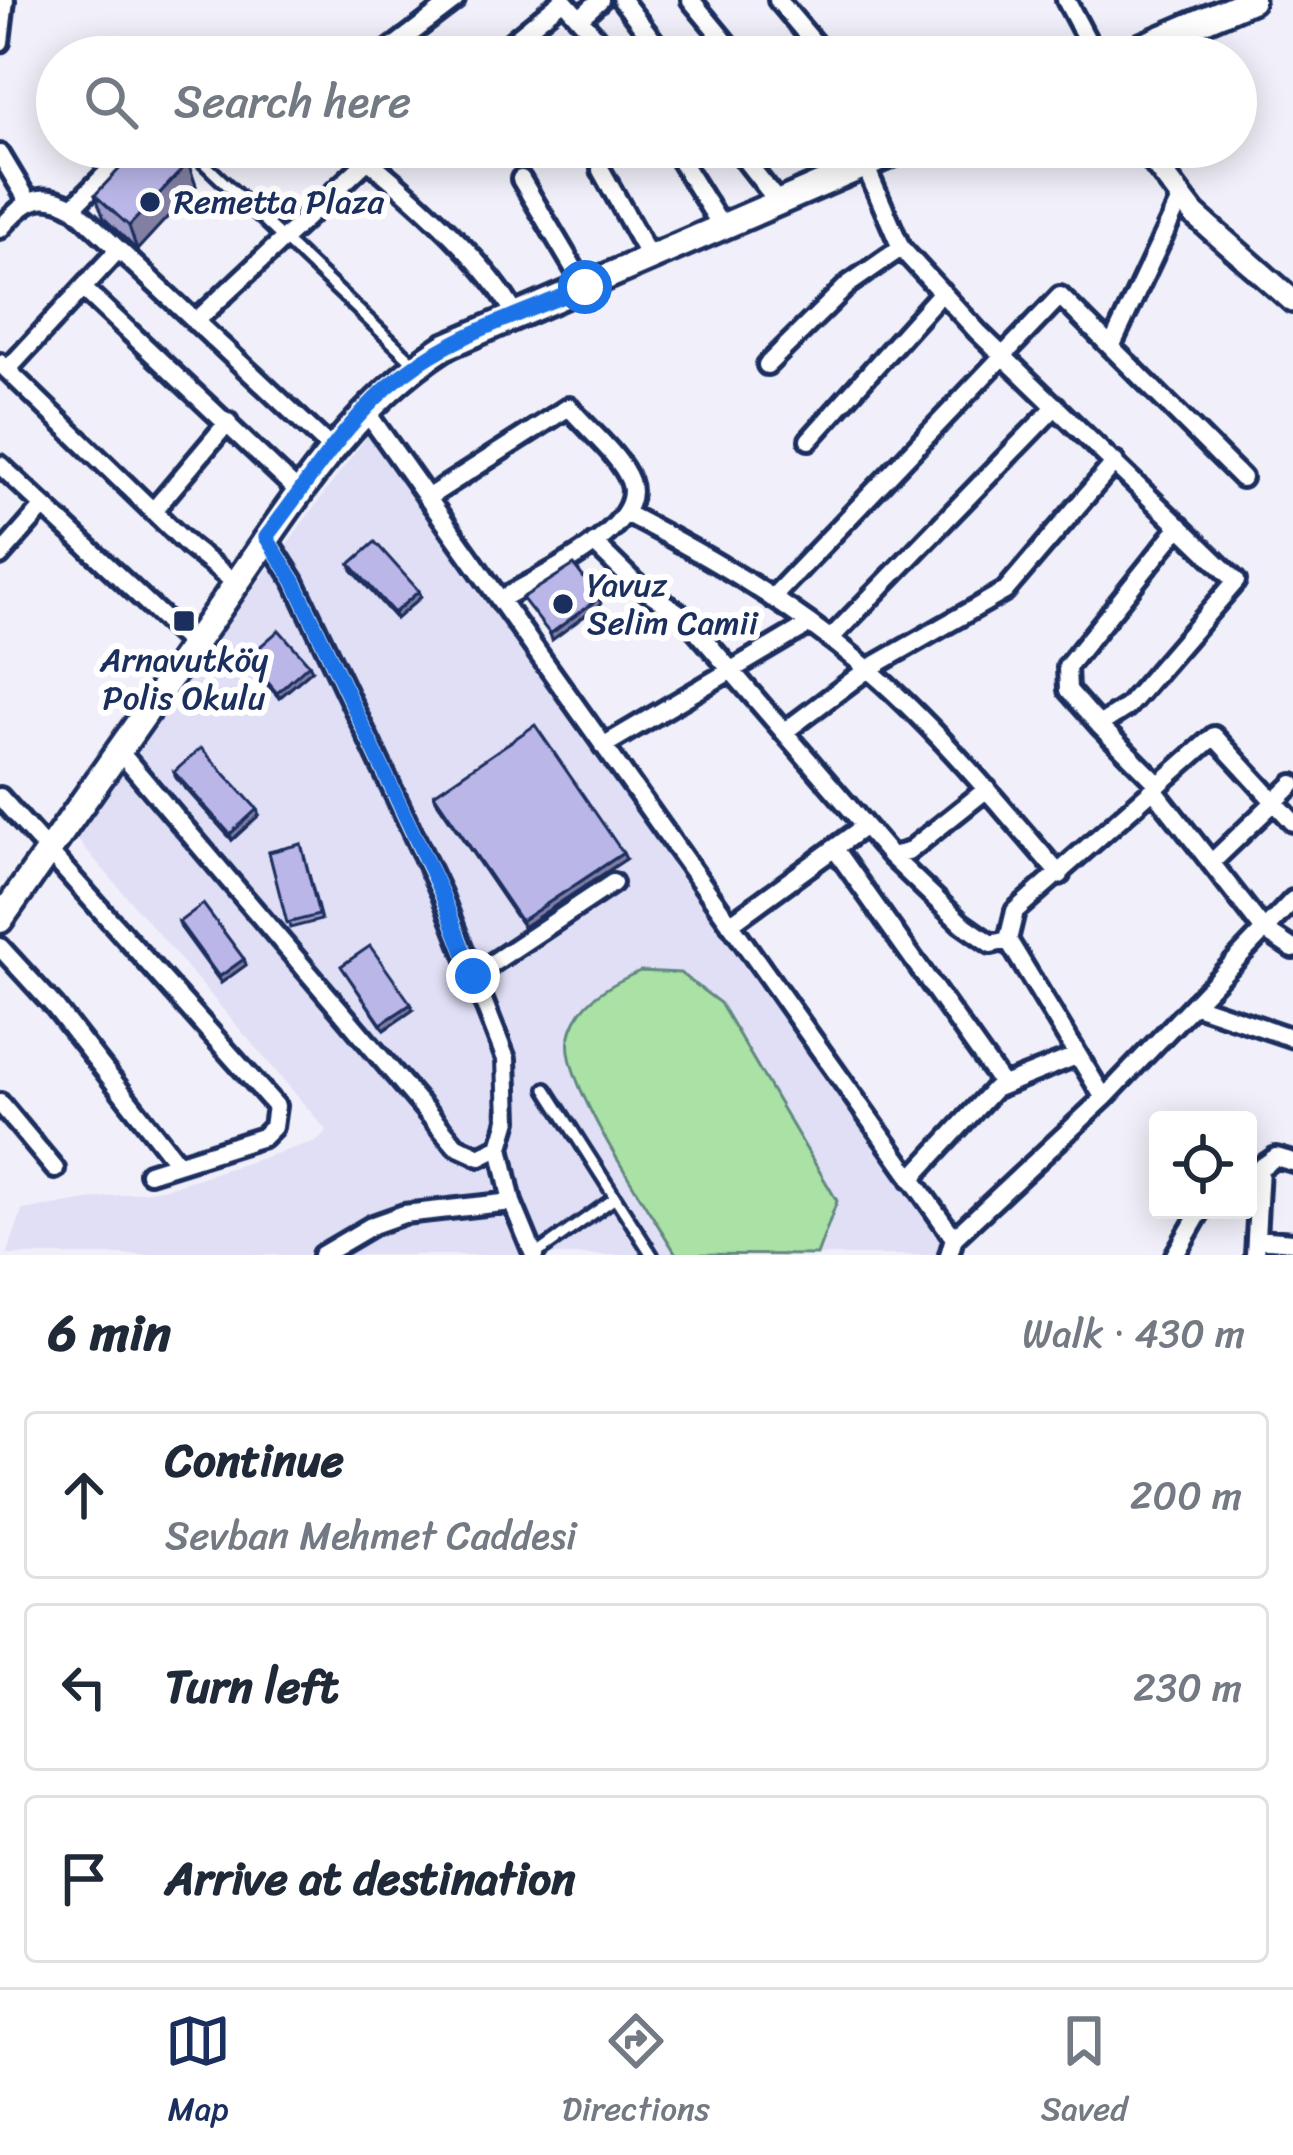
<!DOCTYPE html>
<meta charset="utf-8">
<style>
:root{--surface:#fff;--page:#f6f6f7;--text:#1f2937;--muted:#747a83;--line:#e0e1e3;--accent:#1b2f5e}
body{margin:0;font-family:Sriracha,sans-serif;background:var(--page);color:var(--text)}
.controls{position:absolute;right:36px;bottom:36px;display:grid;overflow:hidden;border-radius:12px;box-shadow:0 6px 30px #0003}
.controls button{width:108px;height:108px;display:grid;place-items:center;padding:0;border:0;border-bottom:3px solid var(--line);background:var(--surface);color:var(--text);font:60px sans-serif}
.stop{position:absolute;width:36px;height:36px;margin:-27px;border:9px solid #1a73e8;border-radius:50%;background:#fff}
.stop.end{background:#1a73e8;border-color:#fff;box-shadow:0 3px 12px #0008}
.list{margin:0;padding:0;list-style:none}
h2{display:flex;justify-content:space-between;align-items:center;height:156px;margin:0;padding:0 48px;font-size:51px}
h2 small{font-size:39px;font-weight:400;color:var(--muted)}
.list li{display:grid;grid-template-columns:78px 1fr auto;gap:36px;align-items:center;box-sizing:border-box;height:168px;margin:0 24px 24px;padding:0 24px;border:3px solid var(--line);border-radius:12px}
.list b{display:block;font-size:45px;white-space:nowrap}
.list p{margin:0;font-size:39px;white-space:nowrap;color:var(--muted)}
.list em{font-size:39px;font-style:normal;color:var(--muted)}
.icon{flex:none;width:66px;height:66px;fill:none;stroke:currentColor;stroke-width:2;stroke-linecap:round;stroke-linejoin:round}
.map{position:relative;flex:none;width:1293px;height:1255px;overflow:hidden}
.search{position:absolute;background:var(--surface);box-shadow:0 6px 30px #0003;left:36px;right:36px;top:36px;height:132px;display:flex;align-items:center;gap:30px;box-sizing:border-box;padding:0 42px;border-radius:66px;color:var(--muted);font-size:45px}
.sheet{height:732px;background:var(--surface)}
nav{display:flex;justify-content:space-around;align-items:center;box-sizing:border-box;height:168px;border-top:3px solid var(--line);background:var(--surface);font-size:33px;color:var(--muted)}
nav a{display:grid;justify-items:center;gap:6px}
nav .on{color:var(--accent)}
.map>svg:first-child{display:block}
.built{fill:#e0dff5}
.green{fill:#aae1a4;stroke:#628881;stroke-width:3}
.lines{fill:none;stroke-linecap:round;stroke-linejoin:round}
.service-casing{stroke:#1b2f5e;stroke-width:18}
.minor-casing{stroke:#1b2f5e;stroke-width:26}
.tertiary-casing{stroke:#1b2f5e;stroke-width:30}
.secondary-casing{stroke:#1b2f5e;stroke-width:33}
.service{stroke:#fff;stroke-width:9}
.minor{stroke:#fff;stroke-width:16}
.tertiary{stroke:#fff;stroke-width:21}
.secondary{stroke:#fff;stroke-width:24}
.wall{fill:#a09dc8;stroke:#1b2f5e;stroke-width:3}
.shaded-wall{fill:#827fa2;stroke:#1b2f5e;stroke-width:3}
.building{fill:#bab6e8;stroke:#1b2f5e;stroke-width:3}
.route{stroke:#1a73e8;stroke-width:15}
.poi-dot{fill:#1b2f5e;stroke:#fff;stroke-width:4.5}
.labels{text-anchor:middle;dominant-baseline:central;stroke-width:12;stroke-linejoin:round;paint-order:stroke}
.poi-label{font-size:33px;fill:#1b2f5e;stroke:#fff;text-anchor:start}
</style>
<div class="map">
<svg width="1293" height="1255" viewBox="0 0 1293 1255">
<rect width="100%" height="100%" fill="#f1f0fa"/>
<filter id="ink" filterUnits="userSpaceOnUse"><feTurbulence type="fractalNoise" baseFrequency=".00833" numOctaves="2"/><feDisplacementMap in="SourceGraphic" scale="24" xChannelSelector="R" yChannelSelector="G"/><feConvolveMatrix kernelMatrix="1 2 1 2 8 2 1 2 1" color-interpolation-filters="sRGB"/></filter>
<g filter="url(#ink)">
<path class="built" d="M369,433L943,1232L945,1247L934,1255H7L22,1210L167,1188L316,1141L327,1131L72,833Z"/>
<path class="green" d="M640,971L680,973L720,1003L837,1201L817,1255L676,1254C651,1212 561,1082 569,1039C576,1002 609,985 640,971Z"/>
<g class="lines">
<defs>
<path id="service" d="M187,147L416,365
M546,1089L652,1255
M535,1255L615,1198"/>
<path id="minor" d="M563,0L613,57
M622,0L666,57
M691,0L738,57
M778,0L826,57
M1066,0L1096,57
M580,18L600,0
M0,42L5,0
M380,57L455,0
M493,57L563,0
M352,147C404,189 485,258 516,316
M672,147L722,227
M735,147L778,202
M811,147L836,177
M0,154L27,199
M865,165L901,248L978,332L1236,581L1127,707L1099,725L1068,690L1067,667L1180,526
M601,170L650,258
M521,179L585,287
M73,207L133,147
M0,229C24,203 38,188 73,207L334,451
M85,290L300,493
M195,322L382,147
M1111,347L1181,198
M0,363L189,546L237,584
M767,365L849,284L901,248
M7,370L118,250
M365,410L954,1238L949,1255
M809,440L942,292
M0,465L193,646
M427,498L569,407C587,429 620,455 630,481C648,529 536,578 500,600
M153,511L228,422
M629,515C712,558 792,605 863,665C936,726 998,803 1060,875
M594,543L635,583L685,617L891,856L908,852L987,789
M0,556L44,506
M772,598L1060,296L1242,478
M831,638L1056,406
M1099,725L1159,785
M784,732L868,669L1005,591L1115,462
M603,746L806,626
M119,751L456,1146L480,1157L500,1147L508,1120L506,1059L441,893L294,581L266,537
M1154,790L1263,929L1293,949
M0,797L276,1106L273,1127L263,1137L149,1173
M1293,822L1214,736L1015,911L1008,940L1104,1098L1293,900
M835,849L1002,1084
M891,856L961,923L991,944L1008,940
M1211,863L1293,784
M730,924L865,826
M0,947L55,1007L178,1164
M473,976L613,883
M1195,1005L1293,1038
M0,1103L55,1169
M500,1147L512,1202L534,1255
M911,1179L994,1089L1076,1056
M954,1238L1104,1098
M1256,1239L1293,1242
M322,1255L373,1225L404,1214L512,1202
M1175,1255L1201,1210
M1255,1255L1260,1168L1276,1157L1293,1162"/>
<path id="tertiary" d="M1143,147L1194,214L1293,301"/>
<path id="secondary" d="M1118,57L1251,0
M0,920C73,816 147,711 220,607C286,513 346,410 444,347L907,147"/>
</defs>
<use href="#service" class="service-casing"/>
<use href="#minor" class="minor-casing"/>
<use href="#tertiary" class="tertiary-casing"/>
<use href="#secondary" class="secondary-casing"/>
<use href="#service" class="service"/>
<use href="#minor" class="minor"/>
<use href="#tertiary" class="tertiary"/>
<use href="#secondary" class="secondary"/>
</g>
<path class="wall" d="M188,163L196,186L137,250L104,218L95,195Z
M350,564L419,591L421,597L396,619L352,570Z
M247,658L312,670L279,698L249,664Z
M174,772L259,815L232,840L176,778Z
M434,794L626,859L523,927L436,800Z
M301,844L321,920L290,928L269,852Z
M179,922L244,959L246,965L221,983L181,928Z
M341,966L413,1010L384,1030Z"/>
<path class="shaded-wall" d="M188,163L196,186L137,250L129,226Z
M419,591L421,597L396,619L394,613Z
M599,598L601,604L552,640L550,634Z
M309,664L312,670L279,698L277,693Z
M257,809L259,815L232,840L230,834Z
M623,853L626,859L523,927L521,921Z
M244,959L246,965L221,983L219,977Z
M411,1004L413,1010L384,1030L381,1024Z"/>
<path class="building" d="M140,147H170L188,163L129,226L95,195Z
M375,542L419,591L394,613L350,564Z
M574,565L599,598L550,634L522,598Z
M279,630L309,664L277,693L247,658Z
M535,725L623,853L521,921L434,794Z
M201,748L257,809L230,834L174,772Z
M301,844L319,915L287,923L269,852Z
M203,904L244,959L219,977L179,922Z
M370,946L411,1004L381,1024L341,966Z"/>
</g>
<g class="lines" filter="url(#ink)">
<path class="route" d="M473,976L441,892L294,581L266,537C308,483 348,417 402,375C455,334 524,313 585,287"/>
</g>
<g class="poi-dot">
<circle cx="150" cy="202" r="12"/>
<circle cx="563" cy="604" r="12"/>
<rect x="172" y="609" width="24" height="24" rx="6"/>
</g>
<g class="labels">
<g class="poi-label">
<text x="174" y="202">Remetta Plaza</text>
<text x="587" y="585">Yavuz<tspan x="587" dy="38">Selim Camii</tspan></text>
<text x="184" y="660" text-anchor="middle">Arnavutköy<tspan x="184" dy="38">Polis Okulu</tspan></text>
</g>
</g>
</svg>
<div class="controls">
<button><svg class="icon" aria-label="locate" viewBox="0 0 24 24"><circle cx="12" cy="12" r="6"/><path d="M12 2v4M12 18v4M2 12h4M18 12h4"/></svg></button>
</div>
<div class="stop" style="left:585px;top:287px"></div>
<div class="stop end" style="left:473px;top:976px"></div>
<div class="search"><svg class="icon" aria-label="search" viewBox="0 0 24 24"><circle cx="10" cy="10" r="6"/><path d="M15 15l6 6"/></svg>Search here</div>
</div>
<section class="sheet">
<h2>6 min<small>Walk · 430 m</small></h2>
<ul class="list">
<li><svg class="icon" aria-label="ahead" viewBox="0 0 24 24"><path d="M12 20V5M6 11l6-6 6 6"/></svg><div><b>Continue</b><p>Sevban Mehmet Caddesi</p></div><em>200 m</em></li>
<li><svg class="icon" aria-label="left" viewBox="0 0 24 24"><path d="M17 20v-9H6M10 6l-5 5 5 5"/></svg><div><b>Turn left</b></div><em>230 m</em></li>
<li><svg class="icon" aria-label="arrive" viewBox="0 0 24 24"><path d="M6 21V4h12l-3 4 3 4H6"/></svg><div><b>Arrive at destination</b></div></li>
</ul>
</section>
<nav>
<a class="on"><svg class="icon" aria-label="map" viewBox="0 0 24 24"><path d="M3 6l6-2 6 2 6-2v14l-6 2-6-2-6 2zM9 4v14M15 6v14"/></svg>Map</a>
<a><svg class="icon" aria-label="directions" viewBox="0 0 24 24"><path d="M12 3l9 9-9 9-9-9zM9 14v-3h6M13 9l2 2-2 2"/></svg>Directions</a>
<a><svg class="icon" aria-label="saved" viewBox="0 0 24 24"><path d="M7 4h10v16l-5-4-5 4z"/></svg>Saved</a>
</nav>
